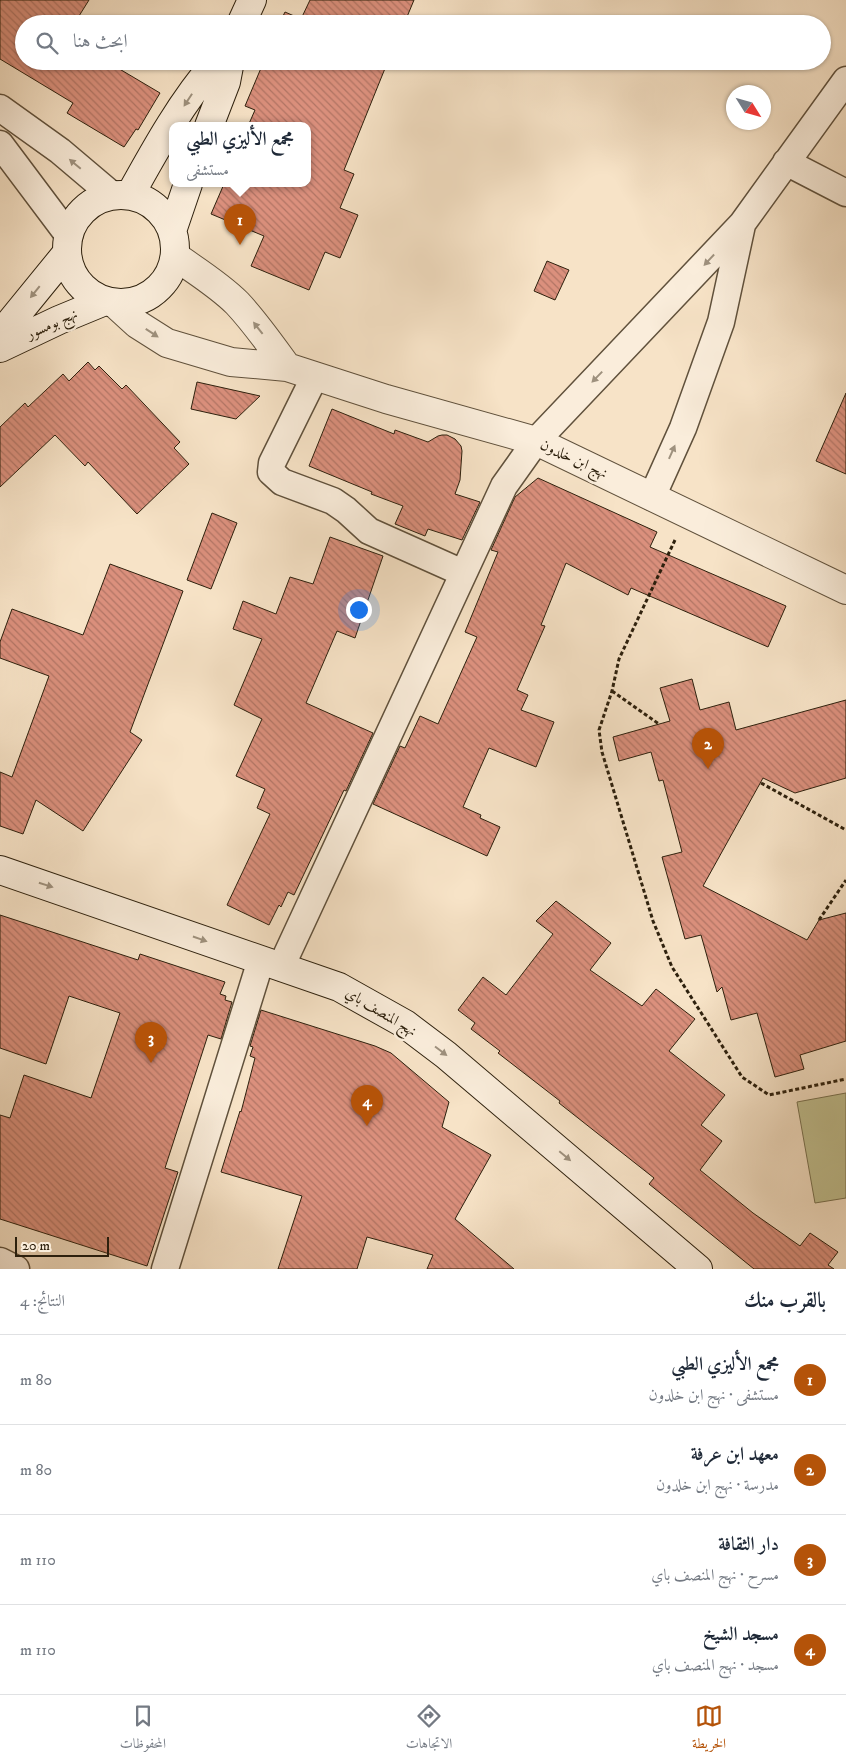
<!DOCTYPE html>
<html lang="ar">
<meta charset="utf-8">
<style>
:root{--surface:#fff;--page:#f2f2f3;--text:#1f2937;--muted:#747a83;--line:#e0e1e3;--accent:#b45309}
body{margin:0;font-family:"IM FELL DW Pica",Amiri,serif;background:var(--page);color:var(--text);direction:rtl}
.compass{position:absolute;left:726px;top:85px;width:45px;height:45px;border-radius:50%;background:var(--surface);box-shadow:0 1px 4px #0004;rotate:127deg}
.scale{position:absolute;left:15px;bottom:12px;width:94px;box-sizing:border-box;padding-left:5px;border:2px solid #2d200d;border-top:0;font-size:14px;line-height:18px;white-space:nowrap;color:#2d200d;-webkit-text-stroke:4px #faeddb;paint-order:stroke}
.you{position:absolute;left:358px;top:609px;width:18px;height:18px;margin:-12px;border:4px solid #fff;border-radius:50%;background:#1a73e8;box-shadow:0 0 0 8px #1a73e833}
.badge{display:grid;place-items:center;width:32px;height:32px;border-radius:50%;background:var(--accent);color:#fff;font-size:16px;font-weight:700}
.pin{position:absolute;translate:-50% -41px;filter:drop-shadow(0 1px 2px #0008)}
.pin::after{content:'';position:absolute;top:26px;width:18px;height:15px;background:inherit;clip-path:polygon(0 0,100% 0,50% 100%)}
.popup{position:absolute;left:169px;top:122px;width:142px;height:65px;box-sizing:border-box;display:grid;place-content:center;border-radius:10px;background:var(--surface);filter:drop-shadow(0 1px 4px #0005);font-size:16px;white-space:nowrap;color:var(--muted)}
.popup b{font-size:19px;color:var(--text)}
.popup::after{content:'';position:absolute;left:50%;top:100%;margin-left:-10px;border:10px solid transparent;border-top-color:var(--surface)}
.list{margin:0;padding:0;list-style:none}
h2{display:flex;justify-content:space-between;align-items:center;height:65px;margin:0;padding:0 20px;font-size:21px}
h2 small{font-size:16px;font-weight:400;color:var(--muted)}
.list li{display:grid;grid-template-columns:32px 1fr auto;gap:15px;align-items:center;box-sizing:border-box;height:90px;padding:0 20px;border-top:1px solid var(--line)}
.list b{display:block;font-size:19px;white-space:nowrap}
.list p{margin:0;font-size:16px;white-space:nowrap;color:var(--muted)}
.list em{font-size:16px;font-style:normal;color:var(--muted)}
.icon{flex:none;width:28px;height:28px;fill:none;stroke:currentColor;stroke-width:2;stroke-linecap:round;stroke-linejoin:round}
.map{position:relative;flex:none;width:846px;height:1269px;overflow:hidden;direction:ltr}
.search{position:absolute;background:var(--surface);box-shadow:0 1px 4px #0004;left:15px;right:15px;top:15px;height:55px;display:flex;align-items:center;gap:12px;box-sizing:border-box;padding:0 18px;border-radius:28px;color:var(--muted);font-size:19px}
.sheet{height:425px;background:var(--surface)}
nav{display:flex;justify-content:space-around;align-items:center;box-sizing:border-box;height:70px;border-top:1px solid var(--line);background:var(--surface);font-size:14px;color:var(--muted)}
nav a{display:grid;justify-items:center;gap:2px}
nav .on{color:var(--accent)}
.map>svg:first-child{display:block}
.pitch{fill:#c2c292;stroke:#787150}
.building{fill:url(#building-back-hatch);stroke:#2d200d}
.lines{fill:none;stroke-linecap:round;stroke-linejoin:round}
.minor-casing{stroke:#60513c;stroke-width:29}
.tertiary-casing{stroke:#60513c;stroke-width:30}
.secondary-casing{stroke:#2d200d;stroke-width:30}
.path{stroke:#2d200d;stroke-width:3;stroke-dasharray:4 2.5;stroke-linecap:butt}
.minor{stroke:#faeddb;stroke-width:26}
.tertiary{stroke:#faeddb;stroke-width:28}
.secondary{stroke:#faeddb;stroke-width:28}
.oneway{fill:#9e917e}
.labels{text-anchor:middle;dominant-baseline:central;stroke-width:5;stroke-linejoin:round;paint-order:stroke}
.street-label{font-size:15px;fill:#2d200d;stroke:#faeddb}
</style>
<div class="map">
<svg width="846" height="1269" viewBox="0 0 846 1269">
<defs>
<pattern id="building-back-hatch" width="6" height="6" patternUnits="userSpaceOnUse" patternTransform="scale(1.25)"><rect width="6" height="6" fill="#db907d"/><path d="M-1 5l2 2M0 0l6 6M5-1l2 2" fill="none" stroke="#b27565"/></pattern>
</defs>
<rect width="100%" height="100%" fill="#f7e3c7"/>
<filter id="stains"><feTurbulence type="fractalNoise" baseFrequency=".004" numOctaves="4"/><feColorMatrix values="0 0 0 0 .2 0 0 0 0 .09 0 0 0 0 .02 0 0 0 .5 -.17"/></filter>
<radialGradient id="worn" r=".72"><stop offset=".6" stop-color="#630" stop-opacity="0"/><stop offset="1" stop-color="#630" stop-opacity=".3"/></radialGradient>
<path class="pitch" d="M846,1093V1198L815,1203L797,1102Z"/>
<path class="building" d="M0,0H89L74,24H24V61H106L160,93L138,130L136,129L124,147L67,113L73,103L0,59Z
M310,0H414L404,24H279L285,12L301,19Z
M264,61H388L344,170L354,174L340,208L358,215L340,258L325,252L309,290L251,266L264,236L211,214L224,184H308V126H248L255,110L245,106Z
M547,261L569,270L555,300L534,291Z
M88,362L95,370L99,366L122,389L126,385L180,442L174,448L189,464L137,514L88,462L85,466L55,435L0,487V427L25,403L28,407L63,374L69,381Z
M197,382L260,396L236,419L191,409Z
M846,393V474L816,461Z
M332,409L394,434L395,430L428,442L438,436L442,435H447L455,439L461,446L462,451L460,480L455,494L480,502L462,540L428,529L425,536L395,524L403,506L371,494L372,492L309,466Z
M538,478L657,532L650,547L786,606L768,647L631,588L628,595L566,563L541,625L545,626L517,690L528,695L521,710L554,722L536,767L489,748L463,807L481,815L480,818L500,827L487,856L373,804L400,746L405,748L420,716L438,724L477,637L465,632L498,552L491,550L515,497Z
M212,513L237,523L211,589L187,580Z
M330,537L383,556L355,638L337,631L306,703L373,733L346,791L344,790L294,895L288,892L281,907L279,905L269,925L227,905L270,814L257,808L265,789L236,776L262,719L234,705L262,639L233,629L243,601L276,614L290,577L313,584Z
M110,564L183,591L130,732L142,740L83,831L36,800L23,834L0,826V772L12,777L49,676L0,658V642L12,609L83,635Z
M692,679L700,710L729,702L736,730L846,700V778L795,793L763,778L703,886L807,940L819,920L846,913V1041L800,1055L804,1069L775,1077L757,1013L731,1020L722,987L717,992L701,935L685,939L662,857L682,852L663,780L659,781L651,752L619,761L613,737L670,721L660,688Z
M556,901L611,943L590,970L642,1006L656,989L695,1019L669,1051L725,1095L701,1125L722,1141L700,1170L753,1213L800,1246L810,1233L838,1252L828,1265L834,1269H754L649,1184L654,1178L559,1103L560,1101L498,1053L500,1051L471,1029L475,1023L458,1010L483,977L506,995L553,934L536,921Z
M0,915L138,960L140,954L225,982L220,994L226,996L225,1000L232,1002L221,1039L208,1035L165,1168L178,1172L147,1266L0,1219V1115L10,1118L24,1075L91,1098L120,1013L69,996L46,1064L0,1048Z
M261,1010L375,1046L391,1053L449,1102L442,1127L491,1155L455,1219L514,1269H427L433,1255L367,1237L357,1269H278L302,1196L221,1172L240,1111L241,1112L255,1058L250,1056L253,1047L250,1046Z"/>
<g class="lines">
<defs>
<path id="minor" d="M0,108L60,151L112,195
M0,144L69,236
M786,162L846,193
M315,376L272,463L271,472L282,482L333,501L346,510L369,531L463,573
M652,497L683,428L721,322L742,225
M281,967L504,486L536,441L742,224L846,80
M0,1261L16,1269
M165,1269L261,960"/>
<path id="tertiary" d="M175,256C196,271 219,285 237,303C255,322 271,345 287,367
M114,303L137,324L167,343L231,362L287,367L386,399L536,441L846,590"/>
<path id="secondary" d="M241,24L252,0
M209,126L226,82L230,61
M130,195C156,148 182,101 217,61
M67 249a54 54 0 1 1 108 0a54 54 0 1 1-108 0Z
M172,231L188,184
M0,335L66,254
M0,348L59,320L105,301
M0,870L339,987L405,1024L446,1055L698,1269"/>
</defs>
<use href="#minor" class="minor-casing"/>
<use href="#tertiary" class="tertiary-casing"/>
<use href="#secondary" class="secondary-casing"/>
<path class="path" d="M675,540L619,659L612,691L599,730L602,752L653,921L672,967L742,1077L769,1095L846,1079
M612,691L659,724
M761,783L846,830
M819,920L846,880"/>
<use href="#minor" class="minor"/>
<use href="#tertiary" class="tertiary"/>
<use href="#secondary" class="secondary"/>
</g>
<defs><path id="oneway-solid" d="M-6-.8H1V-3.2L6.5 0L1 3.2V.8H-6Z" transform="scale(1.25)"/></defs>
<g class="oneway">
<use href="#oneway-solid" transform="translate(188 100) rotate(123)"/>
<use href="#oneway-solid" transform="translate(75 164) rotate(-140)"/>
<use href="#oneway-solid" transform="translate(709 260) rotate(133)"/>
<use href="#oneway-solid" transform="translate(35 292) rotate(129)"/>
<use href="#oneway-solid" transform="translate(258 328) rotate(-128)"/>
<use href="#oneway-solid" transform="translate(152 333) rotate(33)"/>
<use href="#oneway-solid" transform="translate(597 377) rotate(134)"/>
<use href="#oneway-solid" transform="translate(672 452) rotate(-66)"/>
<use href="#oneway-solid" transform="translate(46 885) rotate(18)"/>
<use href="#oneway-solid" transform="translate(200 939) rotate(19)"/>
<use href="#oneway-solid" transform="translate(441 1051) rotate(37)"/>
<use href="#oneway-solid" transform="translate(565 1156) rotate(40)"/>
</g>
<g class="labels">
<g class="street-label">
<text transform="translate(52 324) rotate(-24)">نهج بومسور</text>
<text transform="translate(574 459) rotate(25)">نهج ابن خلدون</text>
<text transform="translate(381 1012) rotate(31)">نهج المنصف باي</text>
</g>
</g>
<rect width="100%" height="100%" filter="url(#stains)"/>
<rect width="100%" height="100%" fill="url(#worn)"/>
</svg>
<svg class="compass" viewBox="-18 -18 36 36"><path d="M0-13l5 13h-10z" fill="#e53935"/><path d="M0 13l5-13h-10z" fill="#747a83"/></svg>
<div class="scale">20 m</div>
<div class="you"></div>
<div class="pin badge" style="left:240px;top:245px">1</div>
<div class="popup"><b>مجمع الأليزي الطبي</b>مستشفى</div>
<div class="pin badge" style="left:708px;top:769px">2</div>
<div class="pin badge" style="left:151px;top:1063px">3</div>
<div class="pin badge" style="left:367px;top:1126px">4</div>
<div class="search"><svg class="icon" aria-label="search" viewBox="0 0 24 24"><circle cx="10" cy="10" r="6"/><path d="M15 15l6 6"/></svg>ابحث هنا</div>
</div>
<section class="sheet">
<h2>بالقرب منك<small>النتائج: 4</small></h2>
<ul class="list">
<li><span class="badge">1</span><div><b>مجمع الأليزي الطبي</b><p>مستشفى · نهج ابن خلدون</p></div><em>80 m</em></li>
<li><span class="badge">2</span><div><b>معهد ابن عرفة</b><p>مدرسة · نهج ابن خلدون</p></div><em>80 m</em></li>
<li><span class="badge">3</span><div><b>دار الثقافة</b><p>مسرح · نهج المنصف باي</p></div><em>110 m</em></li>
<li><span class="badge">4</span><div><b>مسجد الشيخ</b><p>مسجد · نهج المنصف باي</p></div><em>110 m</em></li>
</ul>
</section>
<nav>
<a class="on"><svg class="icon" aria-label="map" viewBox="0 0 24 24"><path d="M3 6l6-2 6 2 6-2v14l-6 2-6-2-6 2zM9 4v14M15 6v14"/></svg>الخريطة</a>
<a><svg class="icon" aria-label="directions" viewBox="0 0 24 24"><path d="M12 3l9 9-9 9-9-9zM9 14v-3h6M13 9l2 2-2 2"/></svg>الاتجاهات</a>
<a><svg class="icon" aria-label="saved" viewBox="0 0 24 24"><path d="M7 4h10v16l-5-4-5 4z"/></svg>المحفوظات</a>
</nav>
